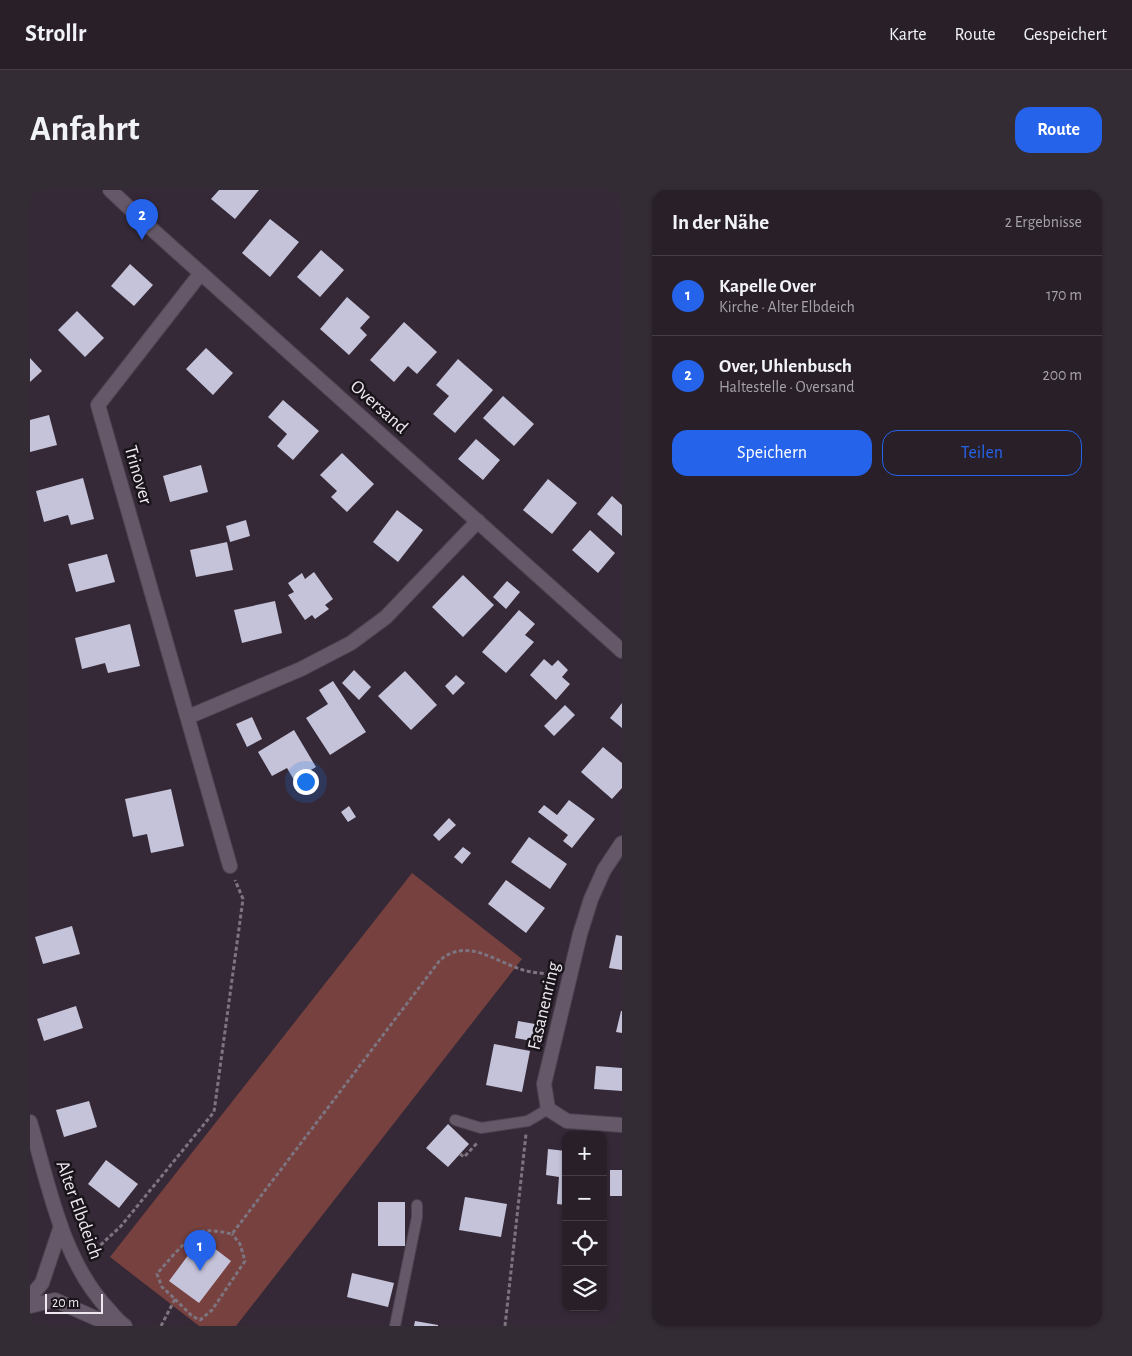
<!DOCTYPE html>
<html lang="de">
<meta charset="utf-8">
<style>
:root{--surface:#281f29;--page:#342c35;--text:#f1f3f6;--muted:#a5a2a8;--line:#443d46;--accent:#2563eb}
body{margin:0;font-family:"Alegreya Sans",sans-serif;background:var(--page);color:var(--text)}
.controls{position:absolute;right:15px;bottom:15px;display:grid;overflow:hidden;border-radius:10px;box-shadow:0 1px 4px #0004}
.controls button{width:45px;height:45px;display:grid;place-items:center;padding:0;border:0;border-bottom:1px solid var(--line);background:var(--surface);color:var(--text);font:25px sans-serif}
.scale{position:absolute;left:15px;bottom:12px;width:58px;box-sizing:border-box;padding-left:5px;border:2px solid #efe7f0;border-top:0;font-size:14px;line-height:18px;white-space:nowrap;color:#efe7f0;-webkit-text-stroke:4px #19141a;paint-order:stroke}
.you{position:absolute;left:275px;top:591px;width:18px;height:18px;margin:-12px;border:4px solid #fff;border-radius:50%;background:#1a73e8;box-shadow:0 0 0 8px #1a73e833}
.badge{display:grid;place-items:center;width:32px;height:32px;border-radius:50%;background:var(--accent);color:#fff;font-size:16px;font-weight:700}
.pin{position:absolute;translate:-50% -41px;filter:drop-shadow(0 1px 2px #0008)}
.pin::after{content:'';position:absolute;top:26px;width:18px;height:15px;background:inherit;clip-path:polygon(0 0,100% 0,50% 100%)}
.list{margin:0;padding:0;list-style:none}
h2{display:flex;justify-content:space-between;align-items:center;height:65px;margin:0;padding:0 20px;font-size:21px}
h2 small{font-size:16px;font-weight:400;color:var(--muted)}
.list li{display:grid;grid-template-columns:32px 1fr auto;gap:15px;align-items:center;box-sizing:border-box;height:80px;padding:0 20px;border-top:1px solid var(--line)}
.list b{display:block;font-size:19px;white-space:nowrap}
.list p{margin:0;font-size:16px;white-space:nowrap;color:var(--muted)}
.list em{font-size:16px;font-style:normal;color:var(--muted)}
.actions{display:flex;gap:10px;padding:15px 20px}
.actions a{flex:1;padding:11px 0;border:1px solid var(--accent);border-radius:15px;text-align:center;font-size:18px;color:var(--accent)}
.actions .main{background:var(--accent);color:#fff}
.icon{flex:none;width:28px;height:28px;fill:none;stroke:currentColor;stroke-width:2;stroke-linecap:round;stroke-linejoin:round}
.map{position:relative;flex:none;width:592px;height:1136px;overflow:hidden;border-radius:15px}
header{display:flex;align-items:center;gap:30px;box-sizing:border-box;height:70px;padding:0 25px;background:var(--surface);border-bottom:1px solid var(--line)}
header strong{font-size:24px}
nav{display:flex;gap:28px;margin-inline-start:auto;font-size:18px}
.intro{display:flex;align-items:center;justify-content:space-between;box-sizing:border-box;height:120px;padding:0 30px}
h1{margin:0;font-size:35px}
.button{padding:12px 22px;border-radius:15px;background:var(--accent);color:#fff;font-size:18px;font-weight:700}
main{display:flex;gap:30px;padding:0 30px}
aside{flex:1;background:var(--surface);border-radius:15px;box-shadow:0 1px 4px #0004}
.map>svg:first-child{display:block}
.green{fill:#76413e}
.building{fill:#c5c3d9}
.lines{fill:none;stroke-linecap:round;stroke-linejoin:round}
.service-casing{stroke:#4f4451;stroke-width:12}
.minor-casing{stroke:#4f4451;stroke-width:16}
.path{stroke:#7e7480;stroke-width:3;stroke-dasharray:4 2.5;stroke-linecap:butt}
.service{stroke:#655868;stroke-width:10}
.minor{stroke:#655868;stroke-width:14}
.labels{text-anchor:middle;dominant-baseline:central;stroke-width:5;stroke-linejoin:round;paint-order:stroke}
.street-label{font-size:19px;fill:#efe7f0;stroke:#19141a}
</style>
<header>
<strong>Strollr</strong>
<nav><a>Karte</a><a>Route</a><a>Gespeichert</a></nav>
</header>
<div class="intro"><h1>Anfahrt</h1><a class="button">Route</a></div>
<main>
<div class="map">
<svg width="592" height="1136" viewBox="0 0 592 1136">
<rect width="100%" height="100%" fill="#352937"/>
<path class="green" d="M382,683L492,769L206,1136H169L80,1067Z"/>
<path class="building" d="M189,0H229L205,29L181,9Z
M240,29L269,52L240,87L212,63Z
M291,60L314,80L290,107L267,87Z
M100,74L123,95L104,116L81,96Z
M317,107L340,127L330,138L337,145L319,165L290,139Z
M47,121L74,148L55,167L28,140Z
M374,132L407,162L387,184L378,176L364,192L340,170Z
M176,158L203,183L183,205L156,179Z
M0,168L12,181L0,192Z
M428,169L463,200L425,243L403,224L419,206L406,195Z
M473,206L504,234L484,256L453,228Z
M253,210L289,241L263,270L247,256L257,244L238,227Z
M19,225L27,255L0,262V230Z
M446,249L470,270L453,290L428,269Z
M312,263L344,294L317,322L301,307L307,301L290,285Z
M171,275L178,302L140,312L133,286Z
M53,288L64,329L41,335L38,325L14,332L6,301Z
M518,289L547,313L522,344L493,320Z
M582,306L592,315V346L567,324Z
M367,320L393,340L368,372L343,352Z
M216,330L220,346L200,352L196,336Z
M560,340L585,363L568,383L542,360Z
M197,352L203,380L166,387L160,360Z
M77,364L85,392L46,402L38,374Z
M284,382L303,409L295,415L299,419L285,429L282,425L275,430L258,405L264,402L258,393L272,383L275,389Z
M433,385L464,415L433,447L402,417Z
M477,391L490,402L476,419L463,407Z
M245,411L252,443L212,453L204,420Z
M489,420L505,434L495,445L504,452L476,483L452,462Z
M100,434L110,476L78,483L75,473L52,479L45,448Z
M514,469L522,476L528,470L538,480L532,487L540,494L526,510L500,485Z
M324,480L341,497L329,510L312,493Z
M375,481L407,515L381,540L348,506Z
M426,485L435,493L423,505L415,496Z
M303,491L336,542L300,565L276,528L298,514L289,500Z
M592,513V538L580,528Z
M535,515L545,525L524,546L514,536Z
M222,527L232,549L217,557L206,534Z
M264,540L286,577L264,590L257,578L242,586L228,562Z
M573,557L592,573V598L582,609L551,582Z
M141,599L154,656L121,663L117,644L103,647L95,609Z
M539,610L565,629L542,658L533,651L538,645L508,622L514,615L527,625Z
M319,616L326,627L318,632L311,622Z
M419,628L426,635L409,651L403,645Z
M499,647L537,674L520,699L481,672Z
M433,657L441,663L432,674L424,667Z
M476,690L515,718L496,743L458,714Z
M42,736L50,764L13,774L5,747Z
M586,745L592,746V780L579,778Z
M46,816L53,838L14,851L7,829Z
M591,821H592V843L586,842Z
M488,831L505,834L502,851L485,848Z
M464,854L500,861L492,902L456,895Z
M566,876L592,878V901L564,899Z
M59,911L67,937L34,947L26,920Z
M418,934L439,954L418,977L396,958Z
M518,959L536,961V1015L527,1014L529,987L516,985Z
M76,970L108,994L89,1018L58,994Z
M580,980H592V1006H580Z
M435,1007L477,1014L471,1047L429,1040Z
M348,1012H375V1056H348Z
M171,1048L201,1071L169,1113L139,1091Z
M322,1083L364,1093L358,1117L317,1107Z
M385,1131L408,1135V1136H384Z"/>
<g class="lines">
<defs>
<path id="service" d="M425,930L451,938L498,931L518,919
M365,1136L387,1027V1015"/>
<path id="minor" d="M80,0L125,42L592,461
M171,83L68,215L200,676
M158,527L271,479L321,453L356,427L448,331
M592,653L574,680L561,709L550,744L514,894L518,919L537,931L592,935
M0,932C19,995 32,1071 79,1120C84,1126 89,1132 95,1136
M0,1107L12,1093L31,1036
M0,1116L25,1110L83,1136"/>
</defs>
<use href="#service" class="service-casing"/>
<use href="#minor" class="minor-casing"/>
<path class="path" d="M430,964L434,967L448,952
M61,1064L91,1036L184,922L213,709L205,690
M145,1109L162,1126L170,1130L182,1120L215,1071L210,1054L202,1044
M131,1136L145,1109L132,1097L127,1084C135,1074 159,1046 170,1042C179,1039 193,1042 202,1044L410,770C437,748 463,770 490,779C501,783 514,783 525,785
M475,1136L496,944"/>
<use href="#service" class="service"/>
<use href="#minor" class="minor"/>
</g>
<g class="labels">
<g class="street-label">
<text transform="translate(349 217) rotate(42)">Oversand</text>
<text transform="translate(108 285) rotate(74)">Trinover</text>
<text transform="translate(514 816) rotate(-77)">Fasanenring</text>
<text transform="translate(49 1020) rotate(70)">Alter Elbdeich</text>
</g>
</g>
</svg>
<div class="controls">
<button>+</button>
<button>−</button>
<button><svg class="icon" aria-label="locate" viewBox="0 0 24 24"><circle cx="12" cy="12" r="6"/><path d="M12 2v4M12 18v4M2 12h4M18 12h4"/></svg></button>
<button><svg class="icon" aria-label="layers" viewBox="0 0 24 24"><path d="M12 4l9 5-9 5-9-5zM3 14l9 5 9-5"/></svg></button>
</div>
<div class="scale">20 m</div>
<div class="you"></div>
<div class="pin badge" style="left:170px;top:1081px">1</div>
<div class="pin badge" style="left:112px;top:50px">2</div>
</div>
<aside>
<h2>In der Nähe<small>2 Ergebnisse</small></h2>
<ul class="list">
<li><span class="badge">1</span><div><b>Kapelle Over</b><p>Kirche · Alter Elbdeich</p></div><em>170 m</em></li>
<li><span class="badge">2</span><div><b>Over, Uhlenbusch</b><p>Haltestelle · Oversand</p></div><em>200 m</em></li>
</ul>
<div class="actions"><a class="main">Speichern</a><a>Teilen</a></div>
</aside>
</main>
